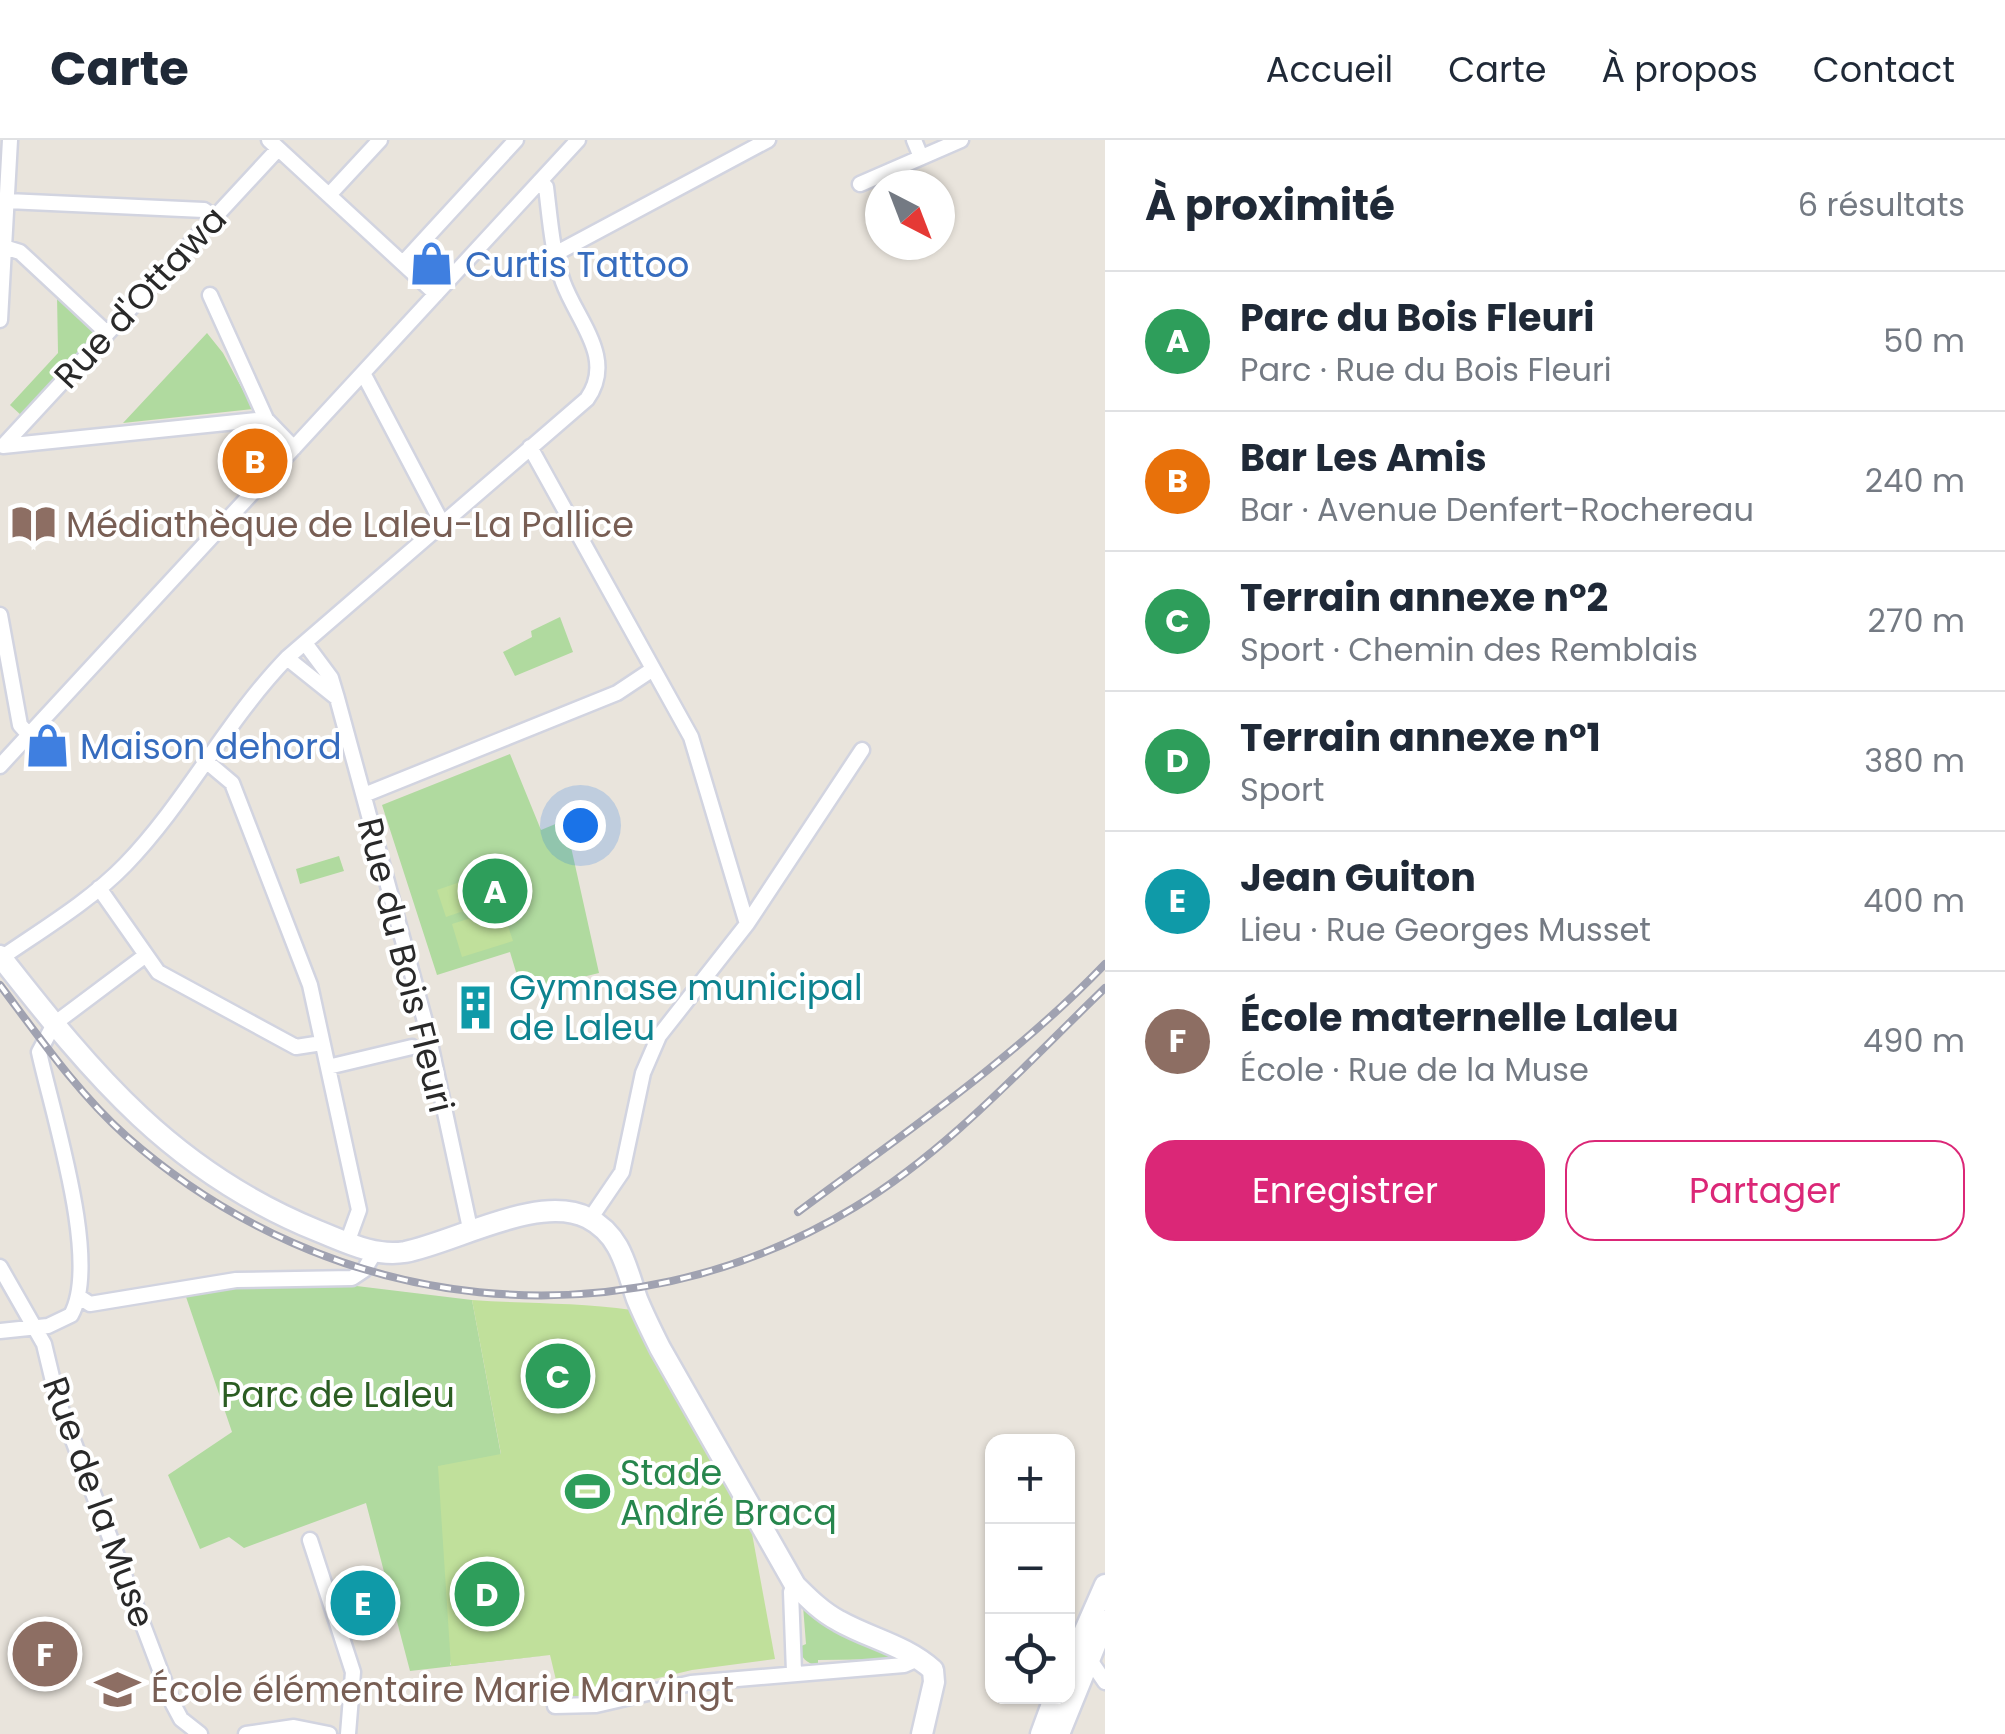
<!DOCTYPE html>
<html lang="fr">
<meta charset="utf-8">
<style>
:root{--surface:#fff;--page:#f6f6f7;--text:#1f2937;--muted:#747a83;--line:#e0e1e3;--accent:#db2777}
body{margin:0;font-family:Poppins,sans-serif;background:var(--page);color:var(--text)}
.controls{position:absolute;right:30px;bottom:30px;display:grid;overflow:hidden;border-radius:20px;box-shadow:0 2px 8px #0004}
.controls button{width:90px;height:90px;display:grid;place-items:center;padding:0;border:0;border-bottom:2px solid var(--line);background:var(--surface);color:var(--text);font:50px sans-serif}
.compass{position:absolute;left:865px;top:30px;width:90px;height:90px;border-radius:50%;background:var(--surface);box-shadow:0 2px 8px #0004;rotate:138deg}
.you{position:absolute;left:580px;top:685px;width:35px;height:35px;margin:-25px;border:8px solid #fff;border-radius:50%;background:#1a73e8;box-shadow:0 0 0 15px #1a73e833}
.badge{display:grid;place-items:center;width:65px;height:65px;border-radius:50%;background:var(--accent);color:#fff;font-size:32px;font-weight:700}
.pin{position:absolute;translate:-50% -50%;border:5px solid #fff;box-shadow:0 2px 10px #0006}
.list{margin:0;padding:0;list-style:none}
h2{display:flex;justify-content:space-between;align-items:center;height:130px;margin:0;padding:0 40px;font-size:42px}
h2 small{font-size:32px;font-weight:400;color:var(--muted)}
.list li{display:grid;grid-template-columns:65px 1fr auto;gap:30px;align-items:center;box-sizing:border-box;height:140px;padding:0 40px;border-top:2px solid var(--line)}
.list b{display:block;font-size:38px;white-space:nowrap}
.list p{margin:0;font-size:32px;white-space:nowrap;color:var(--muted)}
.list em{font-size:32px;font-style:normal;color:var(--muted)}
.actions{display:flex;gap:20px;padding:30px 40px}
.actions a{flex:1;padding:22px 0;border:2px solid var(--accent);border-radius:30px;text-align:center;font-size:35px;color:var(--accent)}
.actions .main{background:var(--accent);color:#fff}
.icon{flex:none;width:55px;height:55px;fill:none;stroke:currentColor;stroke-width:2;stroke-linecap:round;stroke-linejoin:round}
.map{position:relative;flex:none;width:1105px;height:1594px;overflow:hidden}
header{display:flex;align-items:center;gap:60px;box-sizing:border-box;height:140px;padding:0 50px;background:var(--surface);border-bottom:2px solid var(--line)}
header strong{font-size:48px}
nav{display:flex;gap:55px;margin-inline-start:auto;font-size:35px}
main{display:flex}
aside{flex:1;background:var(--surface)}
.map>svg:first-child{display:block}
.green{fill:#b0da9f}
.pitch{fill:#c0e09b}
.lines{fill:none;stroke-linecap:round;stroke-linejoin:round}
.street-casing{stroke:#d2d4e0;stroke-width:19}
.secondary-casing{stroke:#d2d4e0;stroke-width:25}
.street{stroke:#fff;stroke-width:14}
.secondary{stroke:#fff;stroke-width:20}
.rail-casing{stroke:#a0a2b1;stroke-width:8}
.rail{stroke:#fff;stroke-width:4;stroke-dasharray:11;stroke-linecap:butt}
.labels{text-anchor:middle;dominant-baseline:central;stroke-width:8;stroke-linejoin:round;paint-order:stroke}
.shop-label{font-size:35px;fill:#366cbe;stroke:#fff;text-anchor:start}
.street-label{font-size:35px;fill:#292929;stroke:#fff}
.education-label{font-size:35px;fill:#785e54;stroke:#fff;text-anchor:start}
.culture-label{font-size:35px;fill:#0d838f;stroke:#fff;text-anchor:start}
.park-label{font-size:35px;fill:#2b5d22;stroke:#fff}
.leisure-label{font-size:35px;fill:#27864d;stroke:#fff;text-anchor:start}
</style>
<header>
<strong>Carte</strong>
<nav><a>Accueil</a><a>Carte</a><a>À propos</a><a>Contact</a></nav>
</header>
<main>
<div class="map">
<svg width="1105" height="1594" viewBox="0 0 1105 1594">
<rect width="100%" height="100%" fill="#e9e4dc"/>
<path class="green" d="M57,155L98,193L22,276L10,265L58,213Z
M207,193L223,213L253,269L123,283Z
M560,477L573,512L515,536L503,512L532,497L531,491Z
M510,614L541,690L565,680L599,833L522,852L510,812L437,835L382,665Z
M339,716L344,731L300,744L296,729Z
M263,1139L340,1144L472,1160L501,1315L450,1525L550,1515L410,1531L366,1363L244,1408L229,1397L200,1409L168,1335L232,1292L184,1151Z
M803,1466L899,1519L818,1520V1526C806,1523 801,1518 799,1507L806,1504Z"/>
<path class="pitch" d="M489,732L498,759L446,777L437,750Z
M502,768L513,801L462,817L452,784Z
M472,1160C526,1164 579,1162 632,1170L749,1377L775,1519L692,1530L561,1561L550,1515L451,1526L438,1326L501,1314Z"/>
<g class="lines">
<defs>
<path id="street" d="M269,0L436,154
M914,0L921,17
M860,44L961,0
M329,55L380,0
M7,61L204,70L214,77
M0,111L4,107L20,112L107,193
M555,114L768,0
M403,123L516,0
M210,155L266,279L294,308
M0,180L10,0
M363,233L442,383
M3,306L278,9
M3,306L266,279
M530,307L691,597L747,784
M0,475L20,585L29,595
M305,503L331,538L337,558
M287,518L337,558L427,889L471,1093
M207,622L232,643L310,845L359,1070L347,1103
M0,626L578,0
M364,655L617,553L653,529
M99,748L158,832L296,907L322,903
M1,818C43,789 90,761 125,725C186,662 226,581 287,518L587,259C616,218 577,181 563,142C552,112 550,79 546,47L540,41
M328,927L412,907
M590,1079L622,1032L643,933L659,896L747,784L862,610
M0,1127L44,1204L57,1258L173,1564L181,1579L200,1594
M78,1156L90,1164L236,1140L352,1138L364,1130L375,1112
M0,1191L48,1186L71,1175C101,1122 52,972 39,912L54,884L146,815
M310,1400L353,1532L348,1594
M1090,1520L1105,1542
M794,1532L791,1452L795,1445
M555,1566L596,1565L691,1543L904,1525L920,1518
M246,1594L294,1587L329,1594"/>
<path id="secondary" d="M0,816C94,936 173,1032 318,1091C346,1102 374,1117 405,1112C456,1102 540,1053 588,1078C621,1095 626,1127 637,1159C644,1176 652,1192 660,1208L795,1445C809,1459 822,1472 839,1481C871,1499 905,1505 933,1530L934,1542L922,1594
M1068,1529L1105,1445
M1041,1594L1055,1556
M1059,1594L1105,1481"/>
</defs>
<use href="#street" class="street-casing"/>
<use href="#secondary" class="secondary-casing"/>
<use href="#street" class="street"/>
<use href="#secondary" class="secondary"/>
<defs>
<path id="rail" d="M0,845C39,897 78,953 126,996C330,1176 621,1209 855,1067C949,1010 1026,924 1105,848
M798,1072C903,994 1014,919 1105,824"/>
</defs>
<use href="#rail" class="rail-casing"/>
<use href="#rail" class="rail"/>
</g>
<defs>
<symbol id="shop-bare" viewBox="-9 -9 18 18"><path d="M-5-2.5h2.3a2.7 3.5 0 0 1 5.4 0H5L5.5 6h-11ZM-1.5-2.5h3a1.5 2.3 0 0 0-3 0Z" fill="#3f7fe0" stroke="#fff" stroke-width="2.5" paint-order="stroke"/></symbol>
<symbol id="library-bare" viewBox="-9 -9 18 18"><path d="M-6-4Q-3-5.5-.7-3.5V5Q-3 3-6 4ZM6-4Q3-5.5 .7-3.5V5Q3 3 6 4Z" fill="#8d6e63" stroke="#fff" stroke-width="2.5" paint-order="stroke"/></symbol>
<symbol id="building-bare" viewBox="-9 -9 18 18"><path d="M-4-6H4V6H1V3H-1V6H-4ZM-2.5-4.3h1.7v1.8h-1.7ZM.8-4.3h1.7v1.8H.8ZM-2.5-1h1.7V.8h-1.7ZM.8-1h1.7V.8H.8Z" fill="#0f9aa8" stroke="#fff" stroke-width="2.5" paint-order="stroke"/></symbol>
<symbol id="stadium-bare" viewBox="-9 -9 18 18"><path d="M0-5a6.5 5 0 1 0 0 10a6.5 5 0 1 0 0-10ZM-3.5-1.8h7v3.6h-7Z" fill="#2e9e5b" stroke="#fff" stroke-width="2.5" paint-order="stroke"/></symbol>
<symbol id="school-bare" viewBox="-9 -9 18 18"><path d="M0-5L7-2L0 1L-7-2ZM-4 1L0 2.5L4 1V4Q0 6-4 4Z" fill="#8d6e63" stroke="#fff" stroke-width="2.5" paint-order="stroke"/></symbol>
</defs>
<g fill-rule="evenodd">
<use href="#shop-bare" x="400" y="92" width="63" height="63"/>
<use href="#library-bare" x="2" y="352" width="63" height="63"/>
<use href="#shop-bare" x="16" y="574" width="63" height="63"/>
<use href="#building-bare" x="444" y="836" width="63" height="63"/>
<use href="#stadium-bare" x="556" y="1320" width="63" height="63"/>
<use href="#school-bare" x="86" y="1518" width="63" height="63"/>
</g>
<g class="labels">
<g class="shop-label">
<text x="465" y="124">Curtis Tattoo</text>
<text x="80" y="606">Maison dehord</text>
</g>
<g class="street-label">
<text transform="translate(140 157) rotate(-47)">Rue d'Ottawa</text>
<text transform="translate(406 825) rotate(76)">Rue du Bois Fleuri</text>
<text transform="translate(99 1362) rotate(70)">Rue de la Muse</text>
</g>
<g class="education-label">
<text x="66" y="384">Médiathèque de Laleu-La Pallice</text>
<text x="151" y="1549">École élémentaire Marie Marvingt</text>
</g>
<g class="culture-label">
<text x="509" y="847">Gymnase municipal<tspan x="509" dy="40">de Laleu</tspan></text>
</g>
<g class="park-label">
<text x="338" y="1254">Parc de Laleu</text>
</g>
<g class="leisure-label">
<text x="620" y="1332">Stade<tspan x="620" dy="40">André Bracq</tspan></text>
</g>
</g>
</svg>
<div class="controls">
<button>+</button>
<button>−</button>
<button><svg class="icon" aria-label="locate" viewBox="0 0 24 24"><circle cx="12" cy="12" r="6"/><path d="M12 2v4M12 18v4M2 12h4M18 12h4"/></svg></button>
</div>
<svg class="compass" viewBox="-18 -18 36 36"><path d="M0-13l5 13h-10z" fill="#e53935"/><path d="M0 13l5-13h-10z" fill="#747a83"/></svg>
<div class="you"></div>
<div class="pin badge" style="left:495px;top:751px;background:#2e9e5b">A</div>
<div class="pin badge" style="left:255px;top:321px;background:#e8710a">B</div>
<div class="pin badge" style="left:558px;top:1236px;background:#2e9e5b">C</div>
<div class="pin badge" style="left:487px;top:1454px;background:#2e9e5b">D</div>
<div class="pin badge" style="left:363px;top:1463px;background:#0f9aa8">E</div>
<div class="pin badge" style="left:45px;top:1514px;background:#8d6e63">F</div>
</div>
<aside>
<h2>À proximité<small>6 résultats</small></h2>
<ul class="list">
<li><span class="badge" style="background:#2e9e5b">A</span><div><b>Parc du Bois Fleuri</b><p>Parc · Rue du Bois Fleuri</p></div><em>50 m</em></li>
<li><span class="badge" style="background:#e8710a">B</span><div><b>Bar Les Amis</b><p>Bar · Avenue Denfert-Rochereau</p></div><em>240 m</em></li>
<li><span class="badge" style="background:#2e9e5b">C</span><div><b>Terrain annexe n°2</b><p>Sport · Chemin des Remblais</p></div><em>270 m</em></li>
<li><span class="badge" style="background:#2e9e5b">D</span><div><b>Terrain annexe n°1</b><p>Sport</p></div><em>380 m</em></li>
<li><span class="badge" style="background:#0f9aa8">E</span><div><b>Jean Guiton</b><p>Lieu · Rue Georges Musset</p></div><em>400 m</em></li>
<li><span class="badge" style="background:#8d6e63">F</span><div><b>École maternelle Laleu</b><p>École · Rue de la Muse</p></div><em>490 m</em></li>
</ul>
<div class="actions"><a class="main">Enregistrer</a><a>Partager</a></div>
</aside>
</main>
